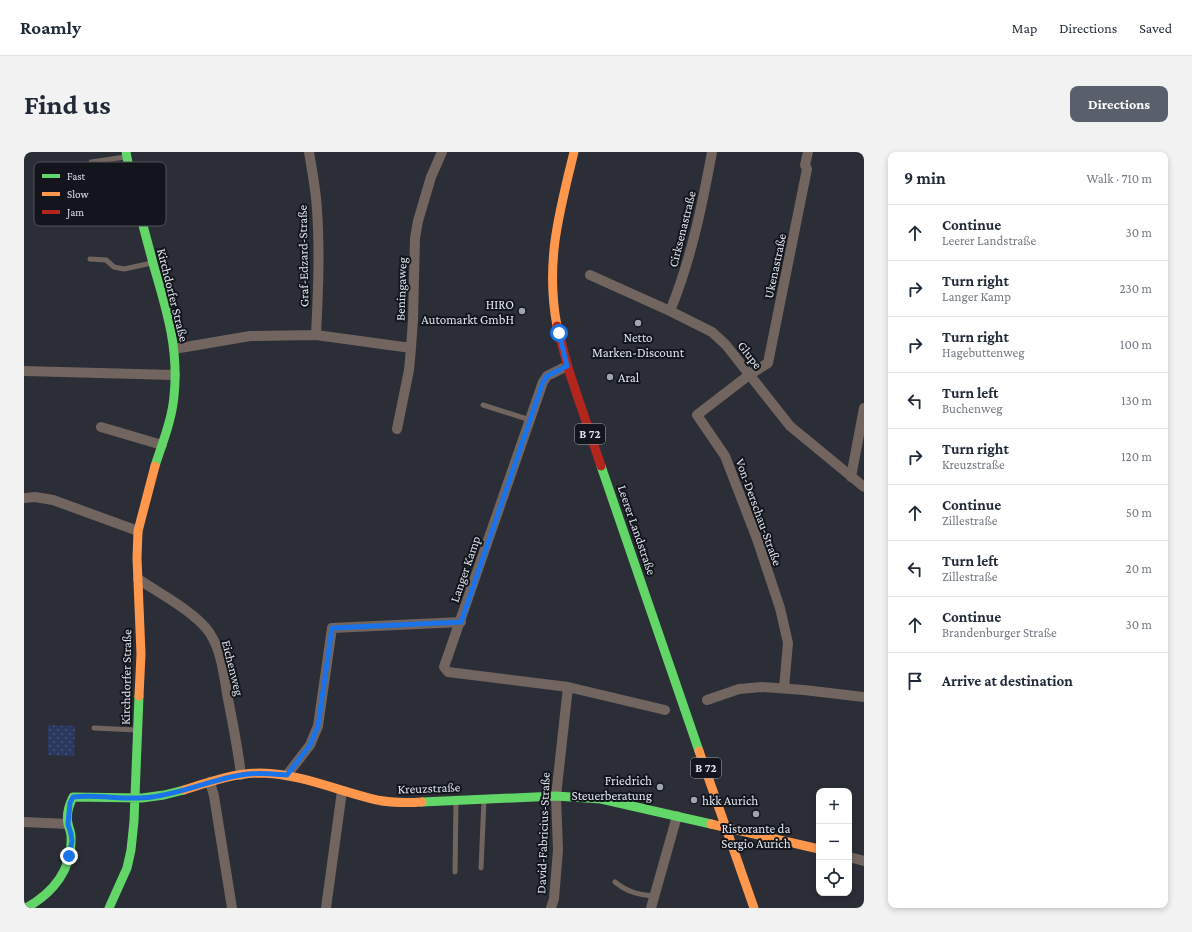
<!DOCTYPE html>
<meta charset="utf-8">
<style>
:root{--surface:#fff;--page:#f2f2f3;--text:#1f2937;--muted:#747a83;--line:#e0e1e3;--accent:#59606c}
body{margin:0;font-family:"Crimson Pro",serif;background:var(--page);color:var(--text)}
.controls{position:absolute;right:12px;bottom:12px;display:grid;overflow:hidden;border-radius:8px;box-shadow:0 2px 6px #0003}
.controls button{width:36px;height:36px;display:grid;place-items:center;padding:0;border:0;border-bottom:1px solid var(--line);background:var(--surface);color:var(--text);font:20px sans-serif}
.stop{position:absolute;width:12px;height:12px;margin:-9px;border:3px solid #1a73e8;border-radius:50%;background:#fff}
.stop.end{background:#1a73e8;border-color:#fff;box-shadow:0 1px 4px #0008}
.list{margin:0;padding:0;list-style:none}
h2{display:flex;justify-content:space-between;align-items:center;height:52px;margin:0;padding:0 16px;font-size:17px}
h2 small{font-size:13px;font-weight:400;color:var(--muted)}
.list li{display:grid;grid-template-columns:26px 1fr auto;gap:12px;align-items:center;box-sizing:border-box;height:56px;padding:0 16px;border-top:1px solid var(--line)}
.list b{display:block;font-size:15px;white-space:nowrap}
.list p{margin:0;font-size:13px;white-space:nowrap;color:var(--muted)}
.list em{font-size:13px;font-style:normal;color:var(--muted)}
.icon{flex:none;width:22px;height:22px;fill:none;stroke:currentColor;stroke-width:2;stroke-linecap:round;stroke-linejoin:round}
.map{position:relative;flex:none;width:840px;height:756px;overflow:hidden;border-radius:8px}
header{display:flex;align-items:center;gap:24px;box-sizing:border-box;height:56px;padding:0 20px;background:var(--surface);border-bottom:1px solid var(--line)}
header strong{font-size:19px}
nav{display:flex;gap:22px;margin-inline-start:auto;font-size:14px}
.intro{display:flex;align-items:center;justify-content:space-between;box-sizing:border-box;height:96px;padding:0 24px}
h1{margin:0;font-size:28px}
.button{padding:10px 18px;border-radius:8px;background:var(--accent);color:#fff;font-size:14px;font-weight:700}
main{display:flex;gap:24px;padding:0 24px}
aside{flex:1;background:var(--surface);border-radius:8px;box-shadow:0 2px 6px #0003}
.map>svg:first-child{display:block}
.green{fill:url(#green-dots)}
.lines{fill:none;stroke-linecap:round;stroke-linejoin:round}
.lane{stroke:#72645e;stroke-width:5}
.street{stroke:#72645e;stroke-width:10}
.fast{stroke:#63d668;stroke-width:9}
.slow{stroke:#ff974d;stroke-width:9}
.jam{stroke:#b3261e;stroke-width:9}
.route{stroke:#1a73e8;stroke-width:5}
.poi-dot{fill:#a0a4ac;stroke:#12151b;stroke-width:1.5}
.labels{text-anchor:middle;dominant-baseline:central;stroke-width:4;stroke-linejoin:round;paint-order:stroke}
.shield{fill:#12151b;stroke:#a2a5ad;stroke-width:1}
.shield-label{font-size:12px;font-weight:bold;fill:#dfe3ec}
.street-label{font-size:13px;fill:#dfe3ec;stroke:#12151b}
.poi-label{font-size:13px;fill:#dfe3ec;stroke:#12151b;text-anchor:end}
.key{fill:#12151b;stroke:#50535a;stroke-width:1}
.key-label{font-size:11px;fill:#dfe3ec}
</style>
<header>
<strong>Roamly</strong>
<nav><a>Map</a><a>Directions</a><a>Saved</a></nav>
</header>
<div class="intro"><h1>Find us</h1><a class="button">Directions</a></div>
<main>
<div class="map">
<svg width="840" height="756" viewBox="0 0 840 756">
<defs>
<pattern id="green-dots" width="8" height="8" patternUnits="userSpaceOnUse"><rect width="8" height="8" fill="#2a3860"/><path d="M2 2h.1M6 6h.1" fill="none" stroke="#485577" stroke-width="1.8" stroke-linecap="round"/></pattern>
</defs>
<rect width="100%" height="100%" fill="#2b2e36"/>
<path class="green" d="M24,573L51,574L50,604L24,603Z"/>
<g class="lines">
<path class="lane" d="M51,23H64L66,22L67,10L101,5
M66,107L82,108L90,115L100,117L128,111
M459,253L506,268
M70,576L113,578
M457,716L460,648
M431,720L432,649
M591,730C603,740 615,743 631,744"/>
<path class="street" d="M285,0C288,19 292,38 293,58C296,100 294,142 292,183
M566,123L646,159L688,180L702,193L766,274L840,335
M646,159C667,108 678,54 688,0
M150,197L226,184L292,183L387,196
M543,214L523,224L519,230L420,515L424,520L544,535L641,558
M0,219L151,223
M77,275L138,293
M373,277L385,218L387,196L389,168L391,86L394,69L407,25L418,0
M827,325L840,256
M0,346L11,345L29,348L114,379
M114,427C135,441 171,460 185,480C198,499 200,525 204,547C209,572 214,597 217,623
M760,536L764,491L756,456L733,387L701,304L673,263L725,223L744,211L783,17L781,13L784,0
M683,548L715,537L738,535L780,538L840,545
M263,623L286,593L294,574L308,476L437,470
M186,630L190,644L208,756
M0,670L44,672
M825,705L840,709
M302,756L318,639
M527,756L530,747L534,698L532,644L544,535
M627,756L653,664"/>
<path class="fast" d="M102,0C109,40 120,76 130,115C143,159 155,198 150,244C148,268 138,292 131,314
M577,314L675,599
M398,650L532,644L577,647L687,672
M2,756C29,741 49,717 47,684C47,680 45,676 44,672C42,663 45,653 49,645L118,646L140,643L160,638
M85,756L103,716L107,698L110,669L115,544"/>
<path class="slow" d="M533,174C521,111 535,61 550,0
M115,544L117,502L113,406L114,379L131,314
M675,599L730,756
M160,638C185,630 210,621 237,621C278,622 314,639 353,648C368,651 383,651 398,650
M687,672L795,697"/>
<path class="jam" d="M533,174L545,219L577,314"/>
</g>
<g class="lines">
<path class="route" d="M45,704L48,689L47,682L44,672L46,651L49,645C75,642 102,649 128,645C158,641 187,628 217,623C232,620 248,622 263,623L286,593L294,574L308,476L437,470L519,230L523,224L543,214L535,181"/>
</g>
<g class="poi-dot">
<circle cx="498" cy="159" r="4"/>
<circle cx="614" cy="171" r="4"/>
<circle cx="586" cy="225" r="4"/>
<circle cx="636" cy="635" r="4"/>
<circle cx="670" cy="648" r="4"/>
<circle cx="732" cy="662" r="4"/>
</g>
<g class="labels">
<g class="shield">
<rect x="551" y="272" width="30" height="20" rx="3"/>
<rect x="667" y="606" width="30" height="20" rx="3"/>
</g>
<g class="shield-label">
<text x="566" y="282">B 72</text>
<text x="682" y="616">B 72</text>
</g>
<g class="street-label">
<text transform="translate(658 77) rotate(-76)">Cirksenastraße</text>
<text transform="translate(279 104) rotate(-91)">Graf-Edzard-Straße</text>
<text transform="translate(751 114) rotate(-78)">Ukenastraße</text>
<text transform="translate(377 137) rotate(-88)">Beningaweg</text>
<text transform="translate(149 143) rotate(76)">Kirchdorfer Straße</text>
<text transform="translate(726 203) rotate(52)">Glupe</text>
<text transform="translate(735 360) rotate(70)">Von-Derschau-Straße</text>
<text transform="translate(613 378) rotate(71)">Leerer Landstraße</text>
<text transform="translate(441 417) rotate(-71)">Langer Kamp</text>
<text transform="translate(209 516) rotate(76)">Eichenweg</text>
<text transform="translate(102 525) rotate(-89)">Kirchdorfer Straße</text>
<text transform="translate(405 636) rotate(-2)">Kreuzstraße</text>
<text transform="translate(519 681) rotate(-88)">David-Fabricius-Straße</text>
</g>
<g class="poi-label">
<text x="490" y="152">HIRO<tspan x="490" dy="15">Automarkt GmbH</tspan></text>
<text x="614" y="185" text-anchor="middle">Netto<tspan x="614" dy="15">Marken-Discount</tspan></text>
<text x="594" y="225" text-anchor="start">Aral</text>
<text x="628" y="628">Friedrich<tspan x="628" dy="15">Steuerberatung</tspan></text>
<text x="678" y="648" text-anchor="start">hkk Aurich</text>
<text x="732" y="676" text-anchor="middle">Ristorante da<tspan x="732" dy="15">Sergio Aurich</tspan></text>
</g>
</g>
<rect x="10" y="10" width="132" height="64" rx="6" class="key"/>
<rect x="18" y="22" width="18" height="4" fill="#63d668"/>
<rect x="18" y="40" width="18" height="4" fill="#ff974d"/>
<rect x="18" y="58" width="18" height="4" fill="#b3261e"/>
<g class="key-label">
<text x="43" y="28">Fast</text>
<text x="43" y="46">Slow</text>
<text x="43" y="64">Jam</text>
</g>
</svg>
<div class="controls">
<button>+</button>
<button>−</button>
<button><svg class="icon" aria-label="locate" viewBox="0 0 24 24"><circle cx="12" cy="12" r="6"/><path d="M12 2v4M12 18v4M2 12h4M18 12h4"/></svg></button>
</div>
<div class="stop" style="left:535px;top:181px"></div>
<div class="stop end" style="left:45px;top:704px"></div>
</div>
<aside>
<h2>9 min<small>Walk · 710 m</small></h2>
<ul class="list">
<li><svg class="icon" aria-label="ahead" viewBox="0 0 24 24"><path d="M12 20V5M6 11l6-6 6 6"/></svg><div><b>Continue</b><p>Leerer Landstraße</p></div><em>30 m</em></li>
<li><svg class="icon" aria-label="right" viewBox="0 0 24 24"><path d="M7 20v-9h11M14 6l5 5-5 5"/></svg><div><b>Turn right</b><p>Langer Kamp</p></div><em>230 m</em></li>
<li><svg class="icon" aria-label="right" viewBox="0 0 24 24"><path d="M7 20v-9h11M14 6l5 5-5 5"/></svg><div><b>Turn right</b><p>Hagebuttenweg</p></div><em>100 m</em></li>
<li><svg class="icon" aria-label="left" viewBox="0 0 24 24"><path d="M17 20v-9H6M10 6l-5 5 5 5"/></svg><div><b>Turn left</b><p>Buchenweg</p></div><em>130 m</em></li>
<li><svg class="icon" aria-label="right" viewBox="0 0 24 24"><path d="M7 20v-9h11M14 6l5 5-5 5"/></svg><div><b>Turn right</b><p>Kreuzstraße</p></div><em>120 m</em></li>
<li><svg class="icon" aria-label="ahead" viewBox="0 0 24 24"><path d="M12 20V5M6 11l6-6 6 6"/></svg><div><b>Continue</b><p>Zillestraße</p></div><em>50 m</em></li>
<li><svg class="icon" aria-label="left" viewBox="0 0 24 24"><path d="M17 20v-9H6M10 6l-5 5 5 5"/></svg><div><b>Turn left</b><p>Zillestraße</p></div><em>20 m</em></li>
<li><svg class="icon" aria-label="ahead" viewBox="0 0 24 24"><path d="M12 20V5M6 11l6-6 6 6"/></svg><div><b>Continue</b><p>Brandenburger Straße</p></div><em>30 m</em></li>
<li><svg class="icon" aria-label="arrive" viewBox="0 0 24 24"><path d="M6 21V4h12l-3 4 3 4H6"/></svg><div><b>Arrive at destination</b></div></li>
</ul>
</aside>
</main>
